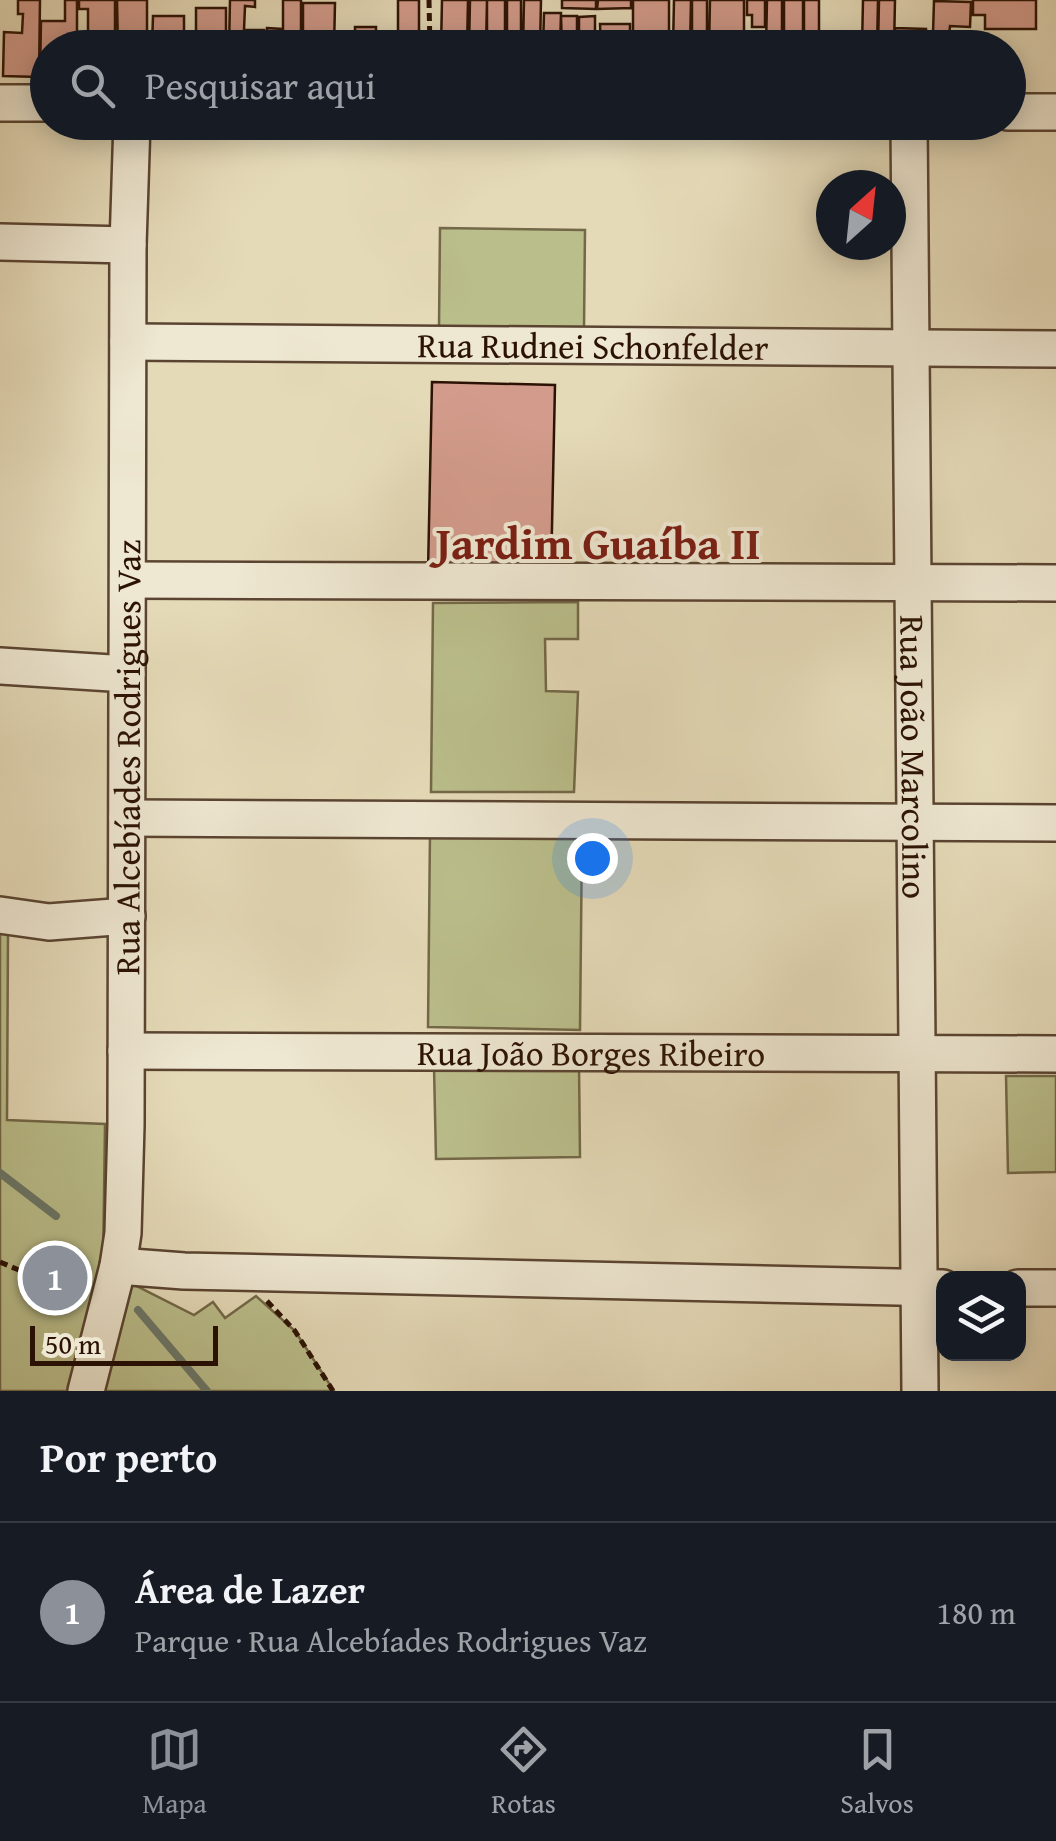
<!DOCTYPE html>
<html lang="pt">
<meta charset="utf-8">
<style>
:root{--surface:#171b24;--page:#242831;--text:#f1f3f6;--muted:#9ea1a6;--line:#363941;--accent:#8c9099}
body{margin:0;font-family:"Gentium Book Plus",serif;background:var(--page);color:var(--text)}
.controls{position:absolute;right:30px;bottom:30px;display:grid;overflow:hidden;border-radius:20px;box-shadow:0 5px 25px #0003}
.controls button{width:90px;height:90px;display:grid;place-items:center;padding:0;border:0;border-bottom:2px solid var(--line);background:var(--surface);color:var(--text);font:50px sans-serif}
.compass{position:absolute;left:816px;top:170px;width:90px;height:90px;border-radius:50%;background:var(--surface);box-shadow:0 5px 25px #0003;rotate:27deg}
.scale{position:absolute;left:30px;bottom:25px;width:188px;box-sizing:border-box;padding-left:10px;border:5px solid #2c1204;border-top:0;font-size:28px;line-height:35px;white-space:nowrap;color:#2c1204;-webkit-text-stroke:8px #eee7d1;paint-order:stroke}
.you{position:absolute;left:592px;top:858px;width:35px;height:35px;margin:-25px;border:8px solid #fff;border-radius:50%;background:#1a73e8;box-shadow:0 0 0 15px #1a73e833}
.badge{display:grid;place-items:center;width:65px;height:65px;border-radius:50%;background:var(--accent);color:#fff;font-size:32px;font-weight:700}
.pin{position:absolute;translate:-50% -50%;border:5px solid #fff;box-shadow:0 2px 10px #0006}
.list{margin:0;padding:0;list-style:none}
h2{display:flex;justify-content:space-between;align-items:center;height:130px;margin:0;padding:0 40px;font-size:42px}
h2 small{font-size:32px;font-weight:400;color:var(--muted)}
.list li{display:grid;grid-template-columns:65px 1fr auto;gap:30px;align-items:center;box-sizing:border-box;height:180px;padding:0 40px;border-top:2px solid var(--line)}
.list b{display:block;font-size:38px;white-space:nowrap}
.list p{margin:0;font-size:32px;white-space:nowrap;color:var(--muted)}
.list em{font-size:32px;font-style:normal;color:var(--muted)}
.icon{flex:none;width:55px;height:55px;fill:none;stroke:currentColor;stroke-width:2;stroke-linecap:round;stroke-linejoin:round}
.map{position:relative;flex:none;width:1056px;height:1391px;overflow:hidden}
.search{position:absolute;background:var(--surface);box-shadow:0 5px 25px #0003;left:30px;right:30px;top:30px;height:110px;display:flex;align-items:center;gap:25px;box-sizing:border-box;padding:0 35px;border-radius:55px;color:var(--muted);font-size:38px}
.sheet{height:310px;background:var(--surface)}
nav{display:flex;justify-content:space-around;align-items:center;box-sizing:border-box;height:140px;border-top:2px solid var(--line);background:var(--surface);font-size:28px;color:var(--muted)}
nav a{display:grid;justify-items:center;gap:5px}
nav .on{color:var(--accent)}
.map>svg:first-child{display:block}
.green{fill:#babe8b;stroke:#736848;stroke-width:2.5}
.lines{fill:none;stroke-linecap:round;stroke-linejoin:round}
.stream{stroke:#6c7768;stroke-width:8}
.building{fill:#d29b8b;stroke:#2c1204;stroke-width:2.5}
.minor-casing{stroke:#5a4431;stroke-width:40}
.path{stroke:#2c1204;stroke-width:5;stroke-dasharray:8 5;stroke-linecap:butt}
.minor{stroke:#eee7d1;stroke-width:35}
.labels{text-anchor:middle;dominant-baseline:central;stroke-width:8;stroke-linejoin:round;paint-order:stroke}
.street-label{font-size:35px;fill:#2c1204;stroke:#eee7d1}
.district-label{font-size:45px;font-weight:bold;fill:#7a1f14;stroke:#eee7d1}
</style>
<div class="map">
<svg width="1056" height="1391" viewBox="0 0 1056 1391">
<rect width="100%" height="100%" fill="#e5dab8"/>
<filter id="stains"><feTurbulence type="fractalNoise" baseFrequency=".002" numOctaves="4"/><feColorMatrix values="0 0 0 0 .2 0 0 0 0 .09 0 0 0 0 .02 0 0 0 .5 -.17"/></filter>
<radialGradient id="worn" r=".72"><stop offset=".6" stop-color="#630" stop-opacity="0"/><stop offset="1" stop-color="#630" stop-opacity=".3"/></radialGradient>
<path class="green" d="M440,228L585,230L584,329L439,328Z
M578,602V639H545L546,691L578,692L574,792H431L433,603Z
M430,832L582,835L580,1030L428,1027Z
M0,931L8,933L7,1120L105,1124L103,1269L194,1315L213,1302L225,1318L256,1296L295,1331L334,1391H0Z
M579,1065L580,1157L436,1159L434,1067Z
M1006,1076H1056V1172L1008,1173Z"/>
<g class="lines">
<path class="stream" d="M0,1173L56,1216
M138,1310L207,1391"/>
</g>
<path class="building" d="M18,0H40L39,77L3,76L4,32L22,33L23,14H18Z
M65,0H77V48H48V76H40L41,21H65Z
M79,0H115V32L88,31V9H79Z
M117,0H147V48H118Z
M230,0H255V7L245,6L244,30H264V48H229Z
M283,0H301V48H283Z
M398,0H419V48H398Z
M442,0H468L467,48H441Z
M470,0H487L486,48H469Z
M487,0H505V48H487Z
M507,0H521V48H507Z
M524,0H541L540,48H523Z
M562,0H596V9L562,8Z
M598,0H631V8L597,9Z
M633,0H669V48H633Z
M674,0H691L690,48H673Z
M692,0H707V48H692Z
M710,0H744V48H709Z
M747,0H765V27H752V15H747Z
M767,0H782V48H766Z
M784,0H803V48H784Z
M804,0H819V48H804Z
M863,0H878L877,48H862Z
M879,0H895L894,48H878Z
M973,0H1036V29H985V15H973Z
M934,1L971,2L970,27L950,26L949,35L933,34Z
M303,3H335L334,48H303Z
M196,8H226V48H187L196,45Z
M544,13H561L560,48H543Z
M153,16H184V48H152Z
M561,16H577V48H562Z
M595,16V48H579V17Z
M600,24H630V48H601Z
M355,27H376V48H355Z
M267,28L282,29V48H267Z
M895,28L926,29V37H935V48H895Z
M336,33H352V48H336Z
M960,34L988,36V48H960Z
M432,382L555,385L551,574L428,571Z"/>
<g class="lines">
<defs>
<g id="minor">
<path d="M0,103H48"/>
<path d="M1008,112H1056"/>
<path id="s1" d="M909,122L920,1391"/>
<path d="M0,242L128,245"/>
<path id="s2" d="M128,342L1056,349"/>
<path d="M128,580L1056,583"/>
<path d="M0,666L127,674"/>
<path d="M127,818L1056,823"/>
<path d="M0,915L49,922L127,916"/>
<path id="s3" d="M126,1051L1056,1054"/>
<path d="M118,1266L184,1271L943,1288"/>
<path d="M1018,1288H1056"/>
<path id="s4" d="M86,1391L118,1266L123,1233L126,1125L128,245L132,122"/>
</g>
</defs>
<use href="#minor" class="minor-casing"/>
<path class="path" d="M429,0L430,48
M0,1262L80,1296
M267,1301L295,1331L333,1391"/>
<use href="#minor" class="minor"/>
</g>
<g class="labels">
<g class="street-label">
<text stroke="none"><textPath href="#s2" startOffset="465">Rua Rudnei Schonfelder</textPath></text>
<text stroke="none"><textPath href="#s1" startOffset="635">Rua João Marcolino</textPath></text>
<text stroke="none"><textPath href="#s4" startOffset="638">Rua Alcebíades Rodrigues Vaz</textPath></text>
<text stroke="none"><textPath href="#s3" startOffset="465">Rua João Borges Ribeiro</textPath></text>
</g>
<g class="district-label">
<text x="598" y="542">Jardim Guaíba II</text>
</g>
</g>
<rect width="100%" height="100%" filter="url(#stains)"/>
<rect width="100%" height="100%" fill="url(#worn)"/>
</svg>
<div class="controls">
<button><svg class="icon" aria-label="layers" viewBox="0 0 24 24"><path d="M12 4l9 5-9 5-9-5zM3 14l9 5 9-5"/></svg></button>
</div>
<svg class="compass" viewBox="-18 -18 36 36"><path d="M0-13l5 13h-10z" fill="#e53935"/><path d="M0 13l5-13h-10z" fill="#9ea1a6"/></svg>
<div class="scale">50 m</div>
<div class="you"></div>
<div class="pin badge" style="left:55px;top:1278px">1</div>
<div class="search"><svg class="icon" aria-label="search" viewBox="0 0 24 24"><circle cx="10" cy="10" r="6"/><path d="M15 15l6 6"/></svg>Pesquisar aqui</div>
</div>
<section class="sheet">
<h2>Por perto<small></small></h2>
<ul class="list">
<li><span class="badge">1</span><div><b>Área de Lazer</b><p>Parque · Rua Alcebíades Rodrigues Vaz</p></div><em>180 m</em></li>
</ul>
</section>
<nav>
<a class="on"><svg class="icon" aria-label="map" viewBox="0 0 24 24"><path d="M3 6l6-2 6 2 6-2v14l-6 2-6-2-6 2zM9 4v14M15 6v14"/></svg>Mapa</a>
<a><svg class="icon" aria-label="directions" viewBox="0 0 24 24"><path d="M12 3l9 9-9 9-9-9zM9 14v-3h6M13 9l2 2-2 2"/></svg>Rotas</a>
<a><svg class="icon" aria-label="saved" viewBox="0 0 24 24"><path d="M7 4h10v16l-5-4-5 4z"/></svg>Salvos</a>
</nav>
